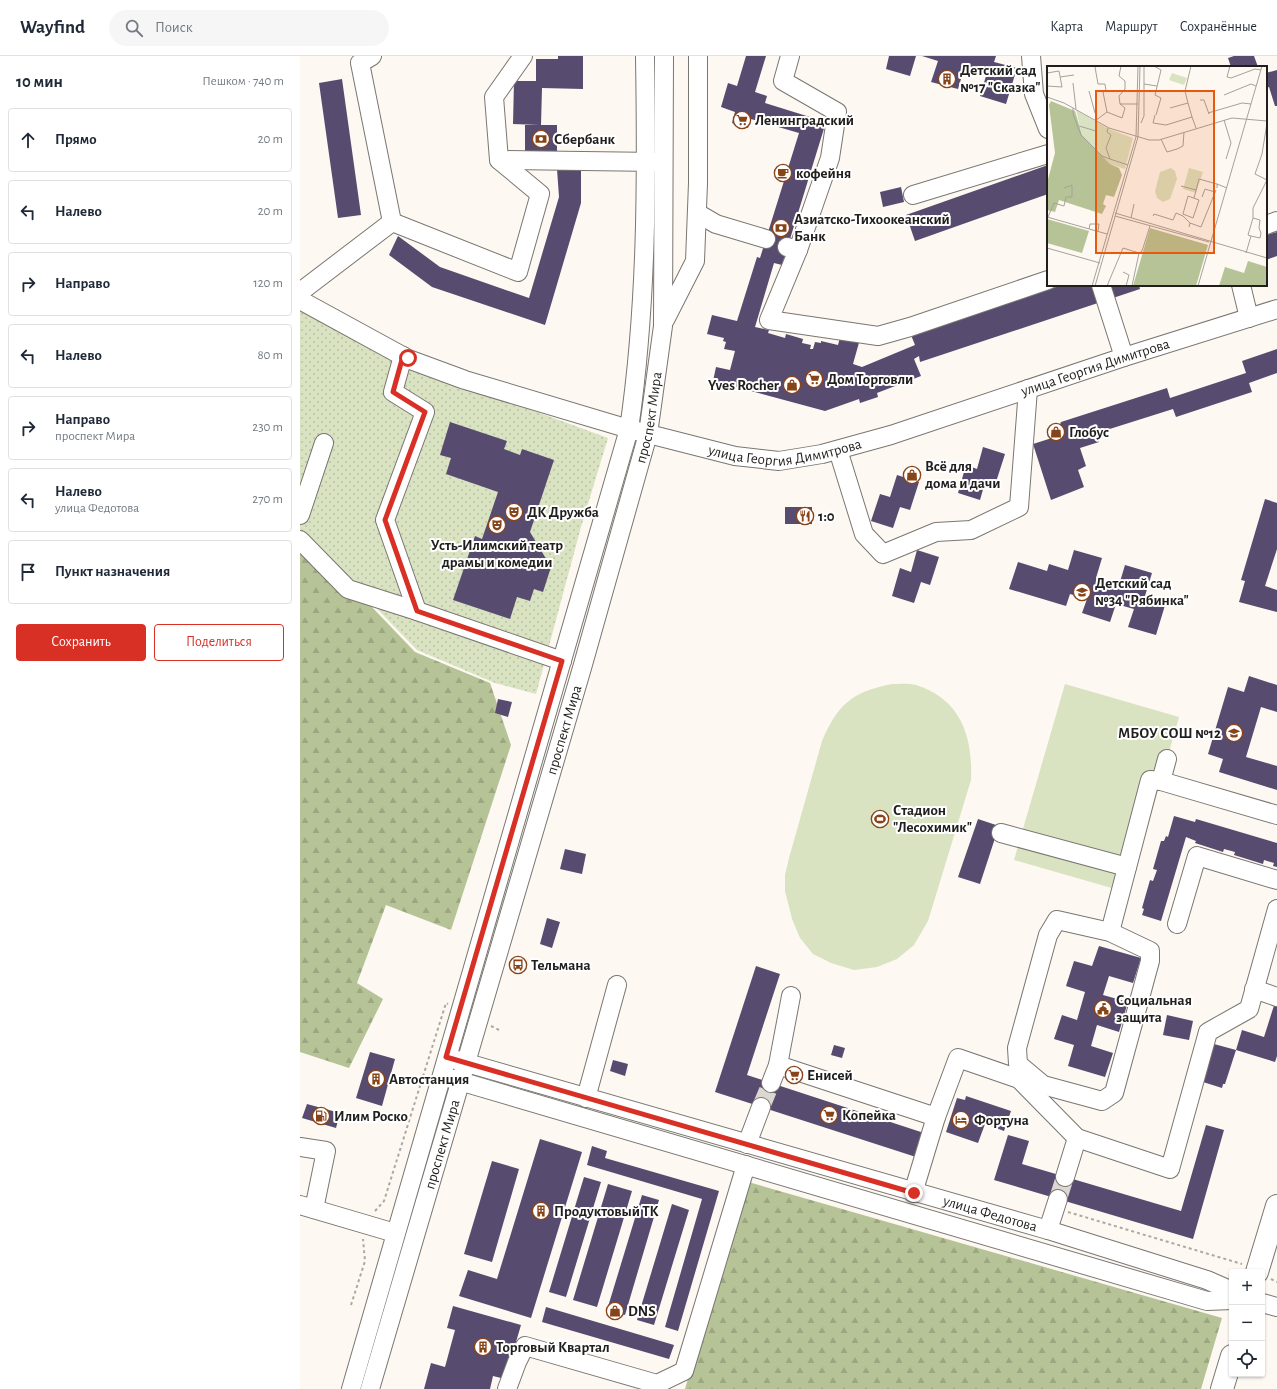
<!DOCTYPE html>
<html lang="ru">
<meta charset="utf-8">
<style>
:root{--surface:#fff;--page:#f6f6f7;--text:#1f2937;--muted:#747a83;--line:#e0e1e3;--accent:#d93025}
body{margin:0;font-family:"Alegreya Sans",sans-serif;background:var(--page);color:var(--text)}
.controls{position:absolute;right:12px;bottom:12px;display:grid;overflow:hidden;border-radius:4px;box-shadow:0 1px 3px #0004}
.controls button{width:36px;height:36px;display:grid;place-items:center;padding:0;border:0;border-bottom:1px solid var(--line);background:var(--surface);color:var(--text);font:20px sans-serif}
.stop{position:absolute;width:12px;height:12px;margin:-9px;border:3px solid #d93025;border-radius:50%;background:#fff}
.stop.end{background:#d93025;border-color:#fff;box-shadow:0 1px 4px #0008}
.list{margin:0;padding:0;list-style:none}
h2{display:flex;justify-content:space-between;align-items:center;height:52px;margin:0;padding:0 16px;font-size:17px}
h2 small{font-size:13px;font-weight:400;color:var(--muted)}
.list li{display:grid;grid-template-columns:26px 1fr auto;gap:12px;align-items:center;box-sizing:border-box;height:64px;margin:0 8px 8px;padding:0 8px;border:1px solid var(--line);border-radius:4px}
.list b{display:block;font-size:15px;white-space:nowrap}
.list p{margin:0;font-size:13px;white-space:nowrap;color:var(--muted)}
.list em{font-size:13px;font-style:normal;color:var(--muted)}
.actions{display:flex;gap:8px;padding:12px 16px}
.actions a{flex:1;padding:9px 0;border:1px solid var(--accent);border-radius:4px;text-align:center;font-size:14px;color:var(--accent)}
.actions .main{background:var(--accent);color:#fff}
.icon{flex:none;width:22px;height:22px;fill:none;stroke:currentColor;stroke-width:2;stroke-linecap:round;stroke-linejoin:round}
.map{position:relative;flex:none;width:977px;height:1333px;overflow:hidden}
header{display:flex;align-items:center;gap:24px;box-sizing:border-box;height:56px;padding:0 20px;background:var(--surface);border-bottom:1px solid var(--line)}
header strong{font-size:19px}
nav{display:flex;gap:22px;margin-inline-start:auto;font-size:14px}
.search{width:280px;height:36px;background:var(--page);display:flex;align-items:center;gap:10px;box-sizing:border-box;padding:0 14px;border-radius:22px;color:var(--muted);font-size:15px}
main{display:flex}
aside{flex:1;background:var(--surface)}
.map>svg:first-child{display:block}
.grass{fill:url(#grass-dots)}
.forest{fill:url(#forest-firs)}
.garden{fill:#d9e3c2}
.building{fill:#584b70}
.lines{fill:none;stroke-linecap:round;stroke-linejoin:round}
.minor-tunnel{stroke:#dcd7d1;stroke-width:18;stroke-dasharray:18 9;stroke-linecap:butt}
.minor-casing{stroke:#7a7671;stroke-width:20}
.major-casing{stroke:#7a7671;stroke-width:24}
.path{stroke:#aca8a3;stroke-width:2;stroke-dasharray:3 3;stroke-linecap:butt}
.minor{stroke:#fff;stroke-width:18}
.major{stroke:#fff;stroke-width:22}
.route{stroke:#d93025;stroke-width:5}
.labels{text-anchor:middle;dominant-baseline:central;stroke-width:4;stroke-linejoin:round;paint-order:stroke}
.poi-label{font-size:15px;font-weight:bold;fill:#211f1d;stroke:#fff;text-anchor:start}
.street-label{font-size:15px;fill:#211f1d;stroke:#fff}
.inset-road{fill:none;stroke:#a5a19c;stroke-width:1}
.view{fill:#e8590c;fill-opacity:0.15;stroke:#e8590c;stroke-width:2}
.inset-edge{fill:none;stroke:#211f1d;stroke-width:2}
</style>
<header>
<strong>Wayfind</strong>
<div class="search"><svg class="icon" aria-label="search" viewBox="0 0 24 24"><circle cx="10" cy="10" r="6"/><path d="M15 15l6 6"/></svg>Поиск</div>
<nav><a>Карта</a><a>Маршрут</a><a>Сохранённые</a></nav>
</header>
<main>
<aside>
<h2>10 мин<small>Пешком · 740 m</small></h2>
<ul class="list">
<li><svg class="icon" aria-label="ahead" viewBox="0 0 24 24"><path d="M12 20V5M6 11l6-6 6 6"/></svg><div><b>Прямо</b></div><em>20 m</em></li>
<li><svg class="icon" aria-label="left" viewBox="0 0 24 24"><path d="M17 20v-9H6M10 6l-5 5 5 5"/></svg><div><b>Налево</b></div><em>20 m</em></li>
<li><svg class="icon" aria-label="right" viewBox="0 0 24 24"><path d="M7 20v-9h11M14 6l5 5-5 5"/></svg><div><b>Направо</b></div><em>120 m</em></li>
<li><svg class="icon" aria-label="left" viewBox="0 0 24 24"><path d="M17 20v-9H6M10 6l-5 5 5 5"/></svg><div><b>Налево</b></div><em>80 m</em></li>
<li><svg class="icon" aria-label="right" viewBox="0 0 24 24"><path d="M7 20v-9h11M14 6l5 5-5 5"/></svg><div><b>Направо</b><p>проспект Мира</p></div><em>230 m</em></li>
<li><svg class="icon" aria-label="left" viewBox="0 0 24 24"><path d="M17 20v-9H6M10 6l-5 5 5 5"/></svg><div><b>Налево</b><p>улица Федотова</p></div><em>270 m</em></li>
<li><svg class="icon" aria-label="arrive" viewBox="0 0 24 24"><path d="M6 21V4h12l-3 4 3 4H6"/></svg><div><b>Пункт назначения</b></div></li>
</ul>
<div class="actions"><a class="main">Сохранить</a><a>Поделиться</a></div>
</aside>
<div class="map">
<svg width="977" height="1333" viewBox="0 0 977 1333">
<defs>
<pattern id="grass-dots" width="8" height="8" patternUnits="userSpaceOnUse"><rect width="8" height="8" fill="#d9e3c2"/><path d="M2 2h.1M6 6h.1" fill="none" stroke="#bac2a6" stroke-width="1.8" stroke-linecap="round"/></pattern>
<pattern id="forest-firs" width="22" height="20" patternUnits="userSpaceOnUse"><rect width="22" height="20" fill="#b6c396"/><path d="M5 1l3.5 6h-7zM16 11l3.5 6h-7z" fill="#9ca781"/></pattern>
</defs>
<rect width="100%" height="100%" fill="#fdf8f1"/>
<path class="grass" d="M0,248L109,309L308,382L281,471L236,638L195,627L117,594L0,473Z"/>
<path class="forest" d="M0,476L115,596L190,627L211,689L151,874L86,849L57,927L83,943L49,1012L0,996Z
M445,1125L922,1262L901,1333H385Z"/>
<path class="garden" d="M592,628C599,628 609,627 616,629C661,643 673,681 671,724L628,865L614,889L597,903L577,911L554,914L531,907L513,898L500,882L492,863L485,835V819L489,802L522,685C538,648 552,636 592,628Z
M765,628L879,661L829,837L714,804Z"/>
<path class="building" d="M258,0H283V33L242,32L241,69H257V97L225,96V69H239L213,68L214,25H236V3H258Z
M446,0H466L455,36L467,40L465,47L526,66L482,209L474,207L455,271L469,274L468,277L485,282L486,278L503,283L502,287L511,289L510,293H513L515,286L521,287V285L538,289L541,278L560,283L553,308L562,311L615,289L611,279L762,229H839L840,233L620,306L619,300L614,303L621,320L577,337L578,341L560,347L559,343L525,355L429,329L428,333H419L414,330L413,325L416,311L430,314L435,295L424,293L426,286L423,285L424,282L407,278L412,259L437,265L457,201L460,202L499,77L451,63L448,72L432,67L435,56L421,51L428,27L437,30Z
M589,0H616L610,20L586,13Z
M622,0H696L694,6L717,12L706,48L680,40L686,20L664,13L658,33L631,26L638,5Z
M934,0H954L958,11H931L928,2Z
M977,14V50H975L969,31L966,32V17Z
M42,23L61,159L38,162L19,27Z
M748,109V138L615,185L606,159Z
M257,113H281V147L245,269L132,231L89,199L98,180L140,211L229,242L259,141Z
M601,131L604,146L583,151L580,136Z
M977,176V200L966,204V179Z
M977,293V317L949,327L952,336L876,361L873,353L797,377L799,386L780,392L786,410L778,414L784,431L751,444L733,388L755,381L761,366L867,332L870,342L946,317L942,305Z
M150,366L207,385L204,393L220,399L222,393L254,404L230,476L251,511L243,536L234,533L230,545L217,541L210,563L153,544L175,480L182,483L198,436L146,418L151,402L140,399Z
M683,391L705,398L696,426L686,423L680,444L658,437L666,409L677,413Z
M597,419L619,426L610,454L600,451L593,472L571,465L580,438L590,441Z
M965,443L977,447V493L965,530L977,534V556L939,546L945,525L941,524Z
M485,451H512V468H485Z
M617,494L639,501L630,529L621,526L614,547L592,540L600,512L611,516Z
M774,494L802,502L796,522L819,529L825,509L852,517L845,540L866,546L856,579L828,571L834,553L816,548L810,566L782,557L787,543L770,538L766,550L709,533L718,506L747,515L749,508L768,514Z
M949,620L977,629V656L961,651L946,701L977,710V734L919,716L923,703L908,698L928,631L944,636Z
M198,643L212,646L208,661L195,657Z
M874,760L895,766L896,763L977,787V811L973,810L974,807L964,804L963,808L934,799L935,796L924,793L923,796L895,787L896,785L886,781L861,865L842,859L844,853L842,852L850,824L853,825L857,814L853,813L861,785H864L866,780L868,781Z
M678,763L699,770L680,828L658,821Z
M265,793L286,798L282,818L260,813Z
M247,862L260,866L252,892L240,888Z
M799,890L841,902L833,927L809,920L803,939L828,946L819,976L797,969L791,990L813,997L805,1021L768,1010L774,989L754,983L762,959L777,964L785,936L766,930L774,905L792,910Z
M456,910L480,918L447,1019L624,1077L616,1101L415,1036Z
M977,940V1000L975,1006L936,994L942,974L964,981Z
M867,959L893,965L889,984L863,979Z
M914,988L936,994L925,1028H923L922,1032L903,1026Z
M534,989L545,992L542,1002L531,999Z
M70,996L95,1003L82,1050L56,1042Z
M313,1004L328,1008L325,1020L310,1015Z
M666,1040L711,1055L704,1075L685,1068L678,1087L646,1076L657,1042L665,1044Z
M7,1048L40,1057L36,1072L2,1062Z
M906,1069L924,1074L893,1183L694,1124L708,1079L729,1085L722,1108L881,1155Z
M240,1083L282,1096L231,1262L159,1240L168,1214L197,1223Z
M292,1090L307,1095L305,1102L419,1135L378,1275L365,1271L402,1143L287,1109Z
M192,1105L219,1113L192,1206L164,1198Z
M284,1121L301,1126L266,1241L249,1236Z
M308,1128L332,1135L297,1251L273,1244Z
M342,1139L359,1144L325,1259L307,1254Z
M372,1148L389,1154L354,1269L337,1264Z
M153,1250L221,1269L205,1323L193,1320L190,1333H124L131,1307L145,1311L155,1274L147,1272Z
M246,1251L374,1289L369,1303L242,1266Z"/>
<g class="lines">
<path class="minor-tunnel" d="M461,1051L471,1027
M758,1143L765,1121"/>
<defs>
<g id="minor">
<path d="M72,0L60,7L92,166"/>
<path d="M490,0L483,25L537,56L530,102L498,194"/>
<path d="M731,0L734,38L748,73"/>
<path d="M199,104L358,106"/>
<path d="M613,139L748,98"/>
<path d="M397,157L416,168L466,183"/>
<path d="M966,169L977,165"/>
<path d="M487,191L498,194L469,264L578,280L610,271L748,224"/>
<path d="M801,229L824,301"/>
<path d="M941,229L949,262"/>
<path d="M0,236L92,166L218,216L240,138L199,104L194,41L223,0"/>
<path id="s1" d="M0,244L108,303L165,324L329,373L435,400L479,405L522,398L591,379L824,301L977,253"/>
<path d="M365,264L395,205L398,127V0"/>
<path d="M103,300L93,336L125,356L85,464L117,555L262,605"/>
<path d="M538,394L564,478L583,498L636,476L671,474L719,451L728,333"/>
<path d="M0,459L24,387"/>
<path d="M0,484L48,533L117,555"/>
<path d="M861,725L867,703"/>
<path d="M701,777L827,811"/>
<path d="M757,864L810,876L850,895V905L814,1037L802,1045L743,1029L718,1008L717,992L748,879Z"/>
<path d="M877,868L897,800L977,824"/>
<path d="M810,876L850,724L861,725L977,759"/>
<path d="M954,933L977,941"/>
<path id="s2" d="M153,1003L748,1174L907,1224L932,1235"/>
<path d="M478,1009L491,940"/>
<path d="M149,1022L907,1245L932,1244"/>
<path d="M471,1027L478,1009L636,1061L658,1002L719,1023L777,1082"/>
<path d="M286,1042L317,929"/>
<path d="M447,1088L461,1051"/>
<path d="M0,1091L26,1095L14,1153"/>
<path d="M765,1121L777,1082L870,1113L908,976L949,953L977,853"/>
<path d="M613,1137L636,1061"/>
<path d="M0,1149L95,1177"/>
<path d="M748,1174L758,1143"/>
<path d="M962,1247L977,1251"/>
<path d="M51,1333L329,373C347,250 347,125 345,0"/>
<path id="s3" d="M70,1333L282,612L348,378L363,270L364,0"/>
<path d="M207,1333L217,1306L225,1290L357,1328L384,1315L446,1109"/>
</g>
<path id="major" d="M957,1216L977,1150
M922,1333L932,1300"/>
</defs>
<use href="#minor" class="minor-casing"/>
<use href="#major" class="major-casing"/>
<path class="path" d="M191,970L199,974
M75,1155L84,1145L146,947L148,948
M768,1156L942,1208
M971,1223L977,1226
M51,1249L65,1205L63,1183"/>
<use href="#minor" class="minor"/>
<use href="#major" class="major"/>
</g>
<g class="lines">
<path class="route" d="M108,302L103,300L93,336L125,356L85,464L117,555L262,605L146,1001L614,1137"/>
</g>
<defs>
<symbol id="building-ring" viewBox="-11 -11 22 22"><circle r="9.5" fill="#fff" stroke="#884419" stroke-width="1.5"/><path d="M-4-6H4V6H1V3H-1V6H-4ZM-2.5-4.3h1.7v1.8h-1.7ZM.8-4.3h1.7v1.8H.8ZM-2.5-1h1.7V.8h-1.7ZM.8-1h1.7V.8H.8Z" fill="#884419"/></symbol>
<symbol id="supermarket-ring" viewBox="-11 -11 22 22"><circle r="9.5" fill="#fff" stroke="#884419" stroke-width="1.5"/><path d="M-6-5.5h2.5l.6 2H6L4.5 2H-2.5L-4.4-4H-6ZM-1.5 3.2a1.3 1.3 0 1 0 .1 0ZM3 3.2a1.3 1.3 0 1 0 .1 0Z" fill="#884419"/></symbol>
<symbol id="bank-ring" viewBox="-11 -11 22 22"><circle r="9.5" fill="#fff" stroke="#884419" stroke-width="1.5"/><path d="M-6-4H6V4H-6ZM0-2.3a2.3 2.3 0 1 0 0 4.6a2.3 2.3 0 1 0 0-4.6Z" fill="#884419"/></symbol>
<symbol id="cafe-ring" viewBox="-11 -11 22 22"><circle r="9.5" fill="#fff" stroke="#884419" stroke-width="1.5"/><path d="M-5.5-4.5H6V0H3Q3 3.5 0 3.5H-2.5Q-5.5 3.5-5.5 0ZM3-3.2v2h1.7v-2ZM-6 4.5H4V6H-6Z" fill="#884419"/></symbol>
<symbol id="shop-ring" viewBox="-11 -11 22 22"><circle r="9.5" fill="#fff" stroke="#884419" stroke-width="1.5"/><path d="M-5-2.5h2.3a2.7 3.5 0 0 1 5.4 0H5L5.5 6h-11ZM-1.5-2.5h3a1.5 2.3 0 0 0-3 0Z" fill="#884419"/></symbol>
<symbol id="theatre-ring" viewBox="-11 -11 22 22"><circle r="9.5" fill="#fff" stroke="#884419" stroke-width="1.5"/><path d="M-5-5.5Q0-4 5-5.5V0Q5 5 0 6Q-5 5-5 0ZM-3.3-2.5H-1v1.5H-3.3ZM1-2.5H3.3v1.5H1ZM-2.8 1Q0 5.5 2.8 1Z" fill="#884419"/></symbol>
<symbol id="restaurant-ring" viewBox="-11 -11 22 22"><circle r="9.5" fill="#fff" stroke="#884419" stroke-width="1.5"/><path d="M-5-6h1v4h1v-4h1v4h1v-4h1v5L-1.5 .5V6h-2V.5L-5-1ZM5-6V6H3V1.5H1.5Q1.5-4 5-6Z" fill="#884419"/></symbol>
<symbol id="school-ring" viewBox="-11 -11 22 22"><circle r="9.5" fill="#fff" stroke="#884419" stroke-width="1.5"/><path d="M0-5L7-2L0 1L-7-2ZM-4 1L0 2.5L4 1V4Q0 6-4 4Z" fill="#884419"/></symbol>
<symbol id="stadium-ring" viewBox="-11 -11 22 22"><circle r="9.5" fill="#fff" stroke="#884419" stroke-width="1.5"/><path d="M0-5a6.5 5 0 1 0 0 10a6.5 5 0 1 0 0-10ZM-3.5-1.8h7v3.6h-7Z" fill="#884419"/></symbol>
<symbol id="bus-ring" viewBox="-11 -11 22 22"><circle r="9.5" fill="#fff" stroke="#884419" stroke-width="1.5"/><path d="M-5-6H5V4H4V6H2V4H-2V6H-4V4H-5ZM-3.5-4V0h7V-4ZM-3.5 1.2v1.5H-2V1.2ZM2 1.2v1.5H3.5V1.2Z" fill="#884419"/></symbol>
<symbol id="civic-ring" viewBox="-11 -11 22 22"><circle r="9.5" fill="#fff" stroke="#884419" stroke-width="1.5"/><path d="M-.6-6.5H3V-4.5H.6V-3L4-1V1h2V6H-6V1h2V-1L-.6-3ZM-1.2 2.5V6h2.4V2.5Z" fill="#884419"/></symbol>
<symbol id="fuel-ring" viewBox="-11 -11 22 22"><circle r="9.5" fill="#fff" stroke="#884419" stroke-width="1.5"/><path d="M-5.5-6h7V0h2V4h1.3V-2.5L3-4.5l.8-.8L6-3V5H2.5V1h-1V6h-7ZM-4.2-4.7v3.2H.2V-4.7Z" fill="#884419"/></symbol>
<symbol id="hotel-ring" viewBox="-11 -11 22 22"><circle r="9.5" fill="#fff" stroke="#884419" stroke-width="1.5"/><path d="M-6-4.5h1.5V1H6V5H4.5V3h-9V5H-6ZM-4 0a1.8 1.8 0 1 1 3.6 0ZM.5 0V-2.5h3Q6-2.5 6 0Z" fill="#884419"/></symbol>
</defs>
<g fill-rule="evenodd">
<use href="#building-ring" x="637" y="13" width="20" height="20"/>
<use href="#supermarket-ring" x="432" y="54" width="20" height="20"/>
<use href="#bank-ring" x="231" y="73" width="20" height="20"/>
<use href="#cafe-ring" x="473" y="107" width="20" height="20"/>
<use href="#bank-ring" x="471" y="162" width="20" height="20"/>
<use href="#supermarket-ring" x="504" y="313" width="20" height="20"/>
<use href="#shop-ring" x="482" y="319" width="20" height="20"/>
<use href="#shop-ring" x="746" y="366" width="20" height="20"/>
<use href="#shop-ring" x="602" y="409" width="20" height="20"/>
<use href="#theatre-ring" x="204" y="446" width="20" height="20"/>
<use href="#restaurant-ring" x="495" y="450" width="20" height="20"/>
<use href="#theatre-ring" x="187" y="459" width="20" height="20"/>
<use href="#school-ring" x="772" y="526" width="20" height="20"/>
<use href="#school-ring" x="924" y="667" width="20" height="20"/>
<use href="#stadium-ring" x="570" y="753" width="20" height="20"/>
<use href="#bus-ring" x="208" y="899" width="20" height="20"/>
<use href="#civic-ring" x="793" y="943" width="20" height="20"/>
<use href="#supermarket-ring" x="484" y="1009" width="20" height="20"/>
<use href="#building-ring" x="66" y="1013" width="20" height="20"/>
<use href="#supermarket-ring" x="519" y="1049" width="20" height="20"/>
<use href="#fuel-ring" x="11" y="1050" width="20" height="20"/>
<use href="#hotel-ring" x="651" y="1054" width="20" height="20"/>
<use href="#building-ring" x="231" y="1145" width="20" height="20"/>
<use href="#shop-ring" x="305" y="1245" width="20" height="20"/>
<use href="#building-ring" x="173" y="1281" width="20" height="20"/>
</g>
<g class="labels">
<g class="poi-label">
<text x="660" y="14">Детский сад<tspan x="660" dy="17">№17 "Сказка"</tspan></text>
<text x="455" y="64">Ленинградский</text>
<text x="254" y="83">Сбербанк</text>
<text x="496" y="117">кофейня</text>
<text x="494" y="163">Азиатско-Тихоокеанский<tspan x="494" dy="17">Банк</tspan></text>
<text x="527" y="323">Дом Торговли</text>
<text x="479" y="329" text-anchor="end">Yves Rocher</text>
<text x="769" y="376">Глобус</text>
<text x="625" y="410">Всё для<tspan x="625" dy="17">дома и дачи</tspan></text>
<text x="227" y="456">ДК Дружба</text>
<text x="518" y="460">1:0</text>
<text x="197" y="489" text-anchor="middle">Усть-Илимский театр<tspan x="197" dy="17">драмы и комедии</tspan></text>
<text x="795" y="527">Детский сад<tspan x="795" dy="17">№34 "Рябинка"</tspan></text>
<text x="921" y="677" text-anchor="end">МБОУ СОШ №12</text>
<text x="593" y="754">Стадион<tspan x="593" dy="17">"Лесохимик"</tspan></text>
<text x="231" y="909">Тельмана</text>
<text x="816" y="944">Социальная<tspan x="816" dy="17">защита</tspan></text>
<text x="507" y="1019">Енисей</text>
<text x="89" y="1023">Автостанция</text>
<text x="542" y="1059">Копейка</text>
<text x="34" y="1060">Илим Роско</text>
<text x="674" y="1064">Фортуна</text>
<text x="254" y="1155">Продуктовый ТК</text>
<text x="328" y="1255">DNS</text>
<text x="196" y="1291">Торговый Квартал</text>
</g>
<g class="street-label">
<text stroke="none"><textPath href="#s1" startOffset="839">улица Георгия Димитрова</textPath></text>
<text stroke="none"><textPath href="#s3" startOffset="1011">проспект Мира</textPath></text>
<text stroke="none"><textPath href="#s1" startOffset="515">улица Георгия Димитрова</textPath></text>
<text stroke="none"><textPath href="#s3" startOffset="687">проспект Мира</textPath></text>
<text stroke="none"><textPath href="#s3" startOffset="255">проспект Мира</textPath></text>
<text stroke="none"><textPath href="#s2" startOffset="559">улица Федотова</textPath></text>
</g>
</g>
<g transform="translate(747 10)">
<rect width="220" height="220" fill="#fdf8f1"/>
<path d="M29,44L62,63L86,72L78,103L63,98L35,69Z" fill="#d9e3c2"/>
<path d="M4,35L28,45L35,69L63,98L72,102L75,109L67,131L59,129L56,138L59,140L55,148L12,134L8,146L0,144V117L8,87L2,39ZM0,153L42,165L35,187L0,177ZM103,162L161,179L149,220H86ZM201,195L220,201V220H172L178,201L197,207Z" fill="#b6c396"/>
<path d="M125,7L140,12L137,19L122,14ZM124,102L128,105L130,113L123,133L116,136L110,132L108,125L113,106ZM142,102L156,106L149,127L136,123Z" fill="#d9e3c2"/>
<path class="inset-road" d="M50,0L48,1L51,18H58L59,25L56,26L60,46M107,0L114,4L108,29L114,32L109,49M183,0L180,11L184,12L208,3L214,4M0,7L12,5L15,21L0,20M13,11L27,9M26,17L29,43M97,18L110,20M42,25L48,47M177,29L204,18L209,20M0,31L17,37L62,62L102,74H112L185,52L220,55M153,34H157L162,48M141,37L138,25L144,0M73,38H91M26,42V48L34,69L55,90L63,93M123,42L141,37L145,51M161,47L195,37L204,38M108,49L106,57L119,59L145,51L149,62M177,54L184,77L179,93M48,55L60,46L75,52L78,42L73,38L72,30L78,23V15L72,10L74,0M94,57L97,50V0M220,57L215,88L208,108L220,114M32,60L49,65M61,62L60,66L64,69L59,82L63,93L81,99M114,73L120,86L130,83L136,80L137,66M134,120L149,124M170,122V118L180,122M141,130L152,134L146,152L136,148ZM155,131L158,123L168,126M147,132L152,113L170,118M68,147L220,192M68,150L162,176M106,150L107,148L126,154L129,147L136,150L143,157M0,151L60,168M1,151L7,137L17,140L19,131H25V119L17,122M84,152L87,138M206,152V142L220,114M142,161L143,157L154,161L169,124M42,163L43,158H52L51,165M0,182L53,197M199,187L204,170L213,172L214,167L212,162L213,154L206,152L201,169L204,170M76,206L82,209L79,220M45,220L89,71L91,0M48,220L91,71L93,0M60,220L76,182L92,187L95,185L103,160M85,220L92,187M151,220L215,0"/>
<path class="view" d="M49,25H167V187H49Z"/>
<rect width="220" height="220" class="inset-edge"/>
</g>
</svg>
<div class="controls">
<button>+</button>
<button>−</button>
<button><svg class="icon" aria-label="locate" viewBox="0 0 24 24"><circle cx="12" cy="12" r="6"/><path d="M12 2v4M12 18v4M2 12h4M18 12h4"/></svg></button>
</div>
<div class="stop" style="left:108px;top:302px"></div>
<div class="stop end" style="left:614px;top:1137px"></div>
</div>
</main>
